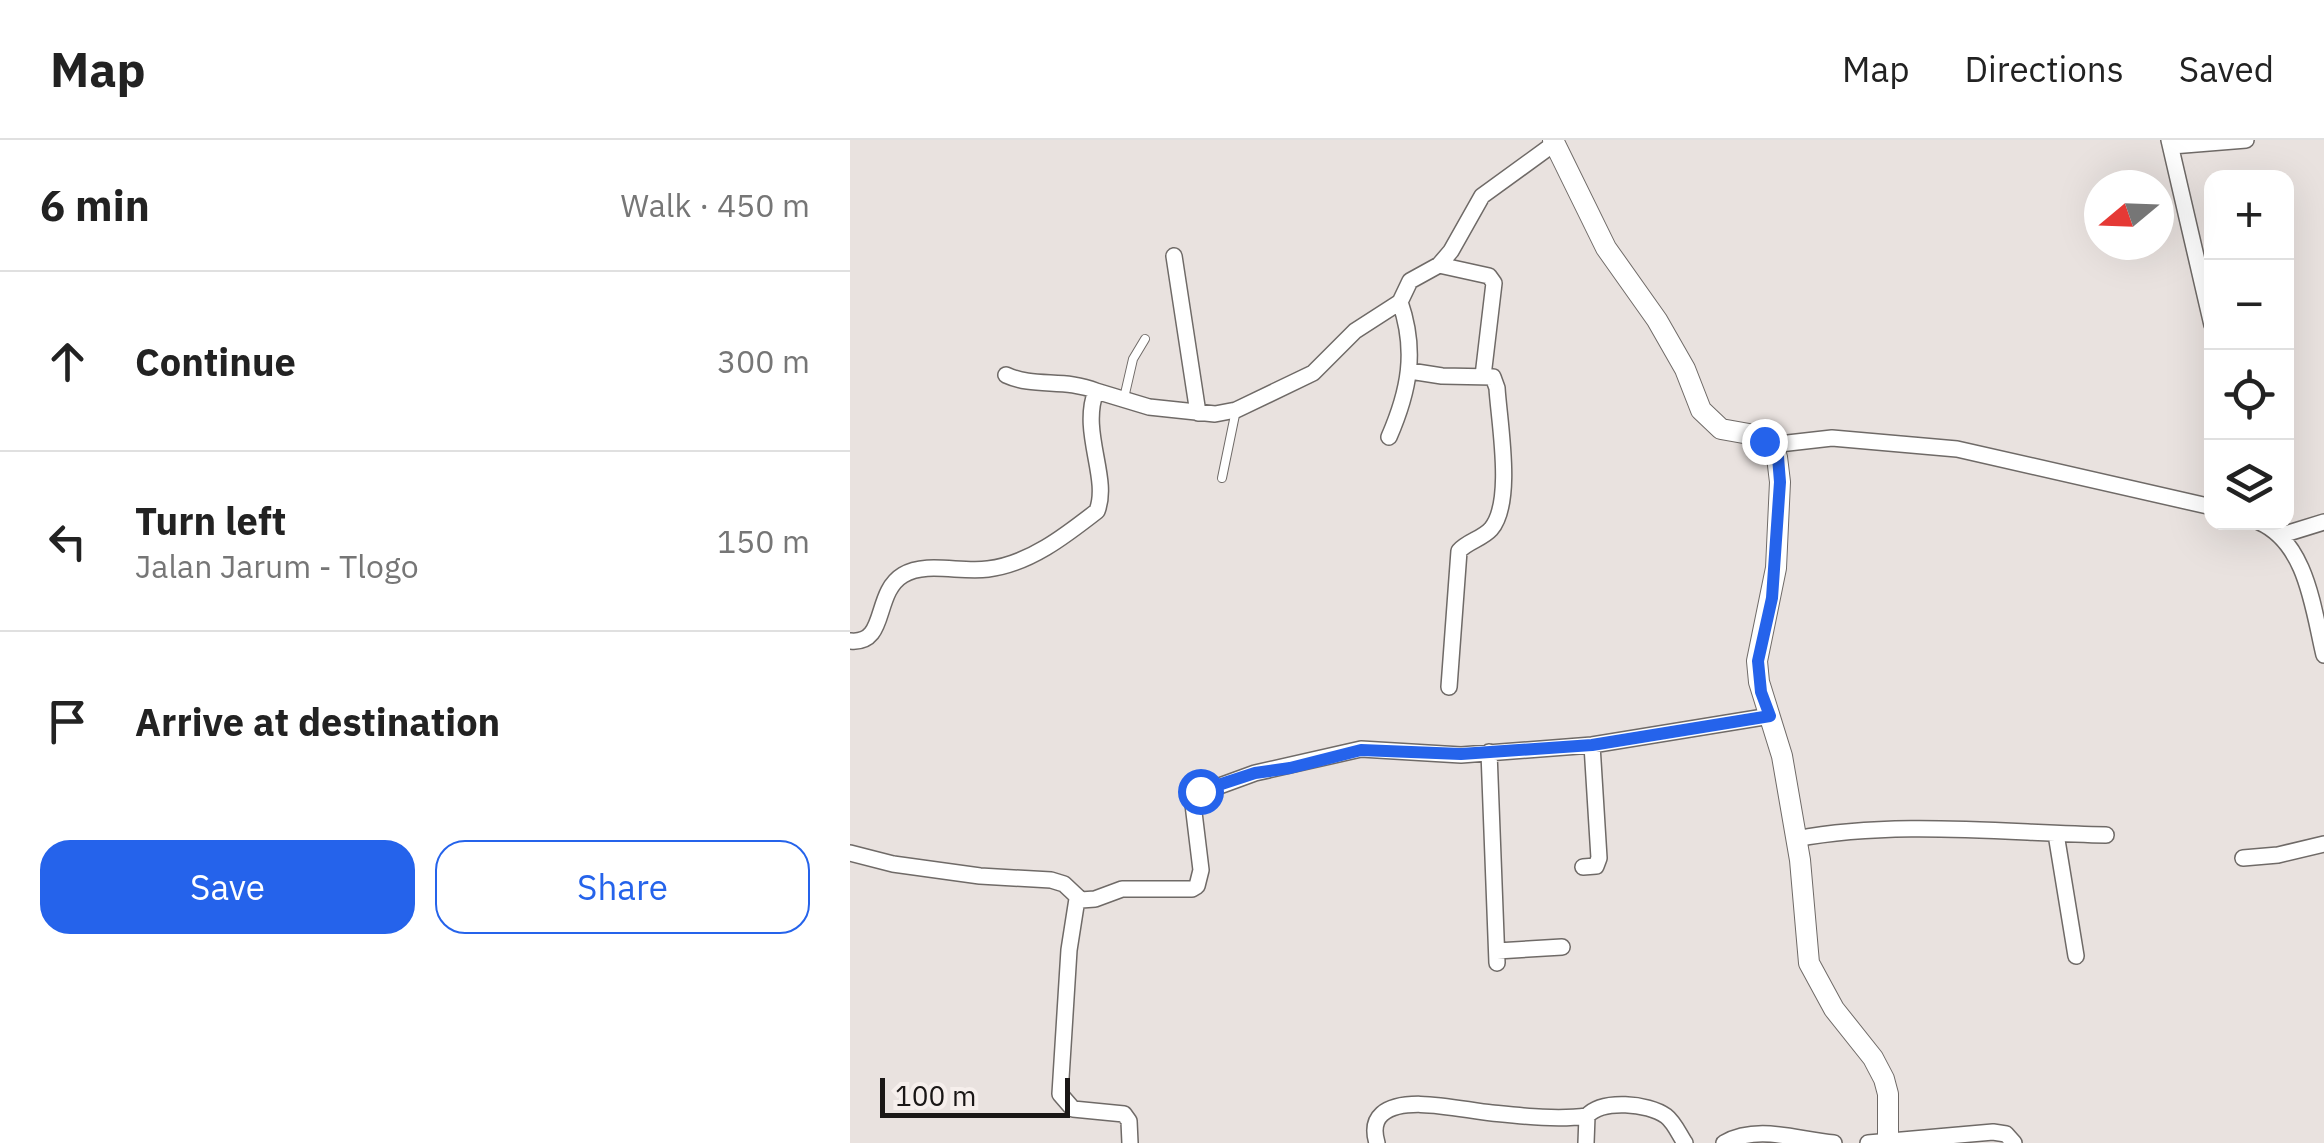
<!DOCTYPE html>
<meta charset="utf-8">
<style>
:root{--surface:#fff;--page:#f2f2f2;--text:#222;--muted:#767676;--line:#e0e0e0;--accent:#2563eb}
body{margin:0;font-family:"IBM Plex Sans",sans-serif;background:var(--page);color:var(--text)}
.controls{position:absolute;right:30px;top:30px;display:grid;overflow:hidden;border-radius:20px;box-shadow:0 10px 40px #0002}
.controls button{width:90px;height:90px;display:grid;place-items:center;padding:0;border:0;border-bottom:2px solid var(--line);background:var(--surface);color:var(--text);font:50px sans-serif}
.compass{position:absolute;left:1234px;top:30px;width:90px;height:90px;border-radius:50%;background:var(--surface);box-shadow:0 10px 40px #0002;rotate:251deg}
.scale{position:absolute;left:30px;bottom:25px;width:190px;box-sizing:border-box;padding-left:10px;border:5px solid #1a1716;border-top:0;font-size:28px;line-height:35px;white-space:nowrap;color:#1a1716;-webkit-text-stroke:8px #f6efec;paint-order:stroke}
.stop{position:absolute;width:30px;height:30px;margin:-22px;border:8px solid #2563eb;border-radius:50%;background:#fff}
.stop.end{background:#2563eb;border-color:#fff;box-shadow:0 2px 10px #0008}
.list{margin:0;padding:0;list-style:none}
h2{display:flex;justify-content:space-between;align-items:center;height:130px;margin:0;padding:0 40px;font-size:42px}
h2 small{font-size:32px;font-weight:400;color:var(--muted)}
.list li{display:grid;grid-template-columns:65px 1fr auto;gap:30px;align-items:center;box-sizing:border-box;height:180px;padding:0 40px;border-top:2px solid var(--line)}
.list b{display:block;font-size:38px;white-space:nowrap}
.list p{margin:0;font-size:32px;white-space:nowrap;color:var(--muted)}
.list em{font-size:32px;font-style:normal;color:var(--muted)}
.actions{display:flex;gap:20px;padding:30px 40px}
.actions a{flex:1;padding:22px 0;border:2px solid var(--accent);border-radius:30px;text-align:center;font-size:35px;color:var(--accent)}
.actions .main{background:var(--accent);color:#fff}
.icon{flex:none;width:55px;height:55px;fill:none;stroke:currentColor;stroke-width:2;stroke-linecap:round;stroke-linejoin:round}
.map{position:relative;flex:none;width:1474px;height:1003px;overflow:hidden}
header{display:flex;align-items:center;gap:60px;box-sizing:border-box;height:140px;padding:0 50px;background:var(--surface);border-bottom:2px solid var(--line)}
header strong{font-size:48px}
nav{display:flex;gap:55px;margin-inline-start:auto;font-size:35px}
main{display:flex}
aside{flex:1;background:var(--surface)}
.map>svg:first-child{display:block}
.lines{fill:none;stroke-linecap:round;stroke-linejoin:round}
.lane-casing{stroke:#6f6a67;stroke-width:10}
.street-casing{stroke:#6f6a67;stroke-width:18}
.secondary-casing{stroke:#6f6a67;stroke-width:22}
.lane{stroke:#fff;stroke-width:8}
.street{stroke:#fff;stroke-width:15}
.secondary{stroke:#fff;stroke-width:20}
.route{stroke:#2563eb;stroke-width:12}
</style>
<header>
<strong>Map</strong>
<nav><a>Map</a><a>Directions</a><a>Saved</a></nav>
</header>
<main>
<aside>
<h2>6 min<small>Walk · 450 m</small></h2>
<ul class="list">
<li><svg class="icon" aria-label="ahead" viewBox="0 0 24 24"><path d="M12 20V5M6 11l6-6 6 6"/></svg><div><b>Continue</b></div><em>300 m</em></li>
<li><svg class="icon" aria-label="left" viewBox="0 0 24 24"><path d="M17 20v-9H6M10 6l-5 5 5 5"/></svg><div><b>Turn left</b><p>Jalan Jarum - Tlogo</p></div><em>150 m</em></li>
<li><svg class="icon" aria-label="arrive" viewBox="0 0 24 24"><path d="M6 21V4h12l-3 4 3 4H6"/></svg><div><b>Arrive at destination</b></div></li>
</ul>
<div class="actions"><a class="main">Save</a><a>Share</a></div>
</aside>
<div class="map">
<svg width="1474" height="1003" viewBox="0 0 1474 1003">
<rect width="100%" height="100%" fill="#e9e2df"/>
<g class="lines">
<defs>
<path id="lane" d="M274,258L283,219L295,199
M372,338L386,270"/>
<path id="street" d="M1319,0L1362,185
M1322,6L1396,0
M324,116L348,273
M589,125L639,136L644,143L633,236
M560,231L592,236L643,237L647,248C649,282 664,362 641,389C632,399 618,401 609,411L599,547
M156,235C184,248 215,238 246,251
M539,297C559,251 567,211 550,162
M920,305L982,298L1107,309L1362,367
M1409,382C1457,403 1463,469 1474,515
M1432,395L1474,382
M0,501C38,505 23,453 53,435C76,421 111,433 138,429C179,424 215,396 247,371C260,338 230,292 246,251L299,267L365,274L386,270L463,233L505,191L550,162L560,141L589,125L601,111L632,56L705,3
M639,612L647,823
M1206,694L1226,816
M946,699C1047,680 1154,693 1256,695
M0,713L43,724L130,736L201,740L214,744L231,760L245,759L272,749H342L347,746L351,730L342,656L405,633L511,609L611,615L742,605L920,576
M1393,718L1428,715L1474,704
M733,727L746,726L749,718L742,605
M227,759L219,810L210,954L223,969L274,974L279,981L280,1003
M647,811L712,807
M527,1003C524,993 523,982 532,974C555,954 615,971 642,973C672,976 707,980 737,976C752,959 798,963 816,976C824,982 829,994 835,1003
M736,1003L737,976
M874,1003C908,984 947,1000 984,1003
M1018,1003L1143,992L1156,994L1164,1003"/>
<path id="secondary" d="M703,0L756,108L807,180L835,229L851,270L871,289L899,294L915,301L927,317L930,342L926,428L907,521L909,542L932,616L950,720L959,823L984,869L1023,918L1034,939L1038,954V1003"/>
</defs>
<use href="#lane" class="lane-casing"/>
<use href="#street" class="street-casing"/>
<use href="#secondary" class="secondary-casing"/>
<use href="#lane" class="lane"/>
<use href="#street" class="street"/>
<use href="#secondary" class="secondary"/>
</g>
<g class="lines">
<path class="route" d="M350,651L405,633L440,628L511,610L611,614L742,605L920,576L911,552L908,521L922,458L930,342L928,317L914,301"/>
</g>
</svg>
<div class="controls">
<button>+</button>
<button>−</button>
<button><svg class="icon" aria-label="locate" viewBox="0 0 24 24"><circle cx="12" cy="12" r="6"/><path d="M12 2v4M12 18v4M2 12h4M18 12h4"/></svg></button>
<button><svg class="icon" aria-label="layers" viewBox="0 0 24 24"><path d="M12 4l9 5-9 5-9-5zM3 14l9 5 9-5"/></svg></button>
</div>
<svg class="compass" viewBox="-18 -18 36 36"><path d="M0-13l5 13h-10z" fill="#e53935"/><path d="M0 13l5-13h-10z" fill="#767676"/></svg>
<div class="scale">100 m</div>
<div class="stop" style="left:350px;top:651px"></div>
<div class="stop end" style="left:914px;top:301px"></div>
</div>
</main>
